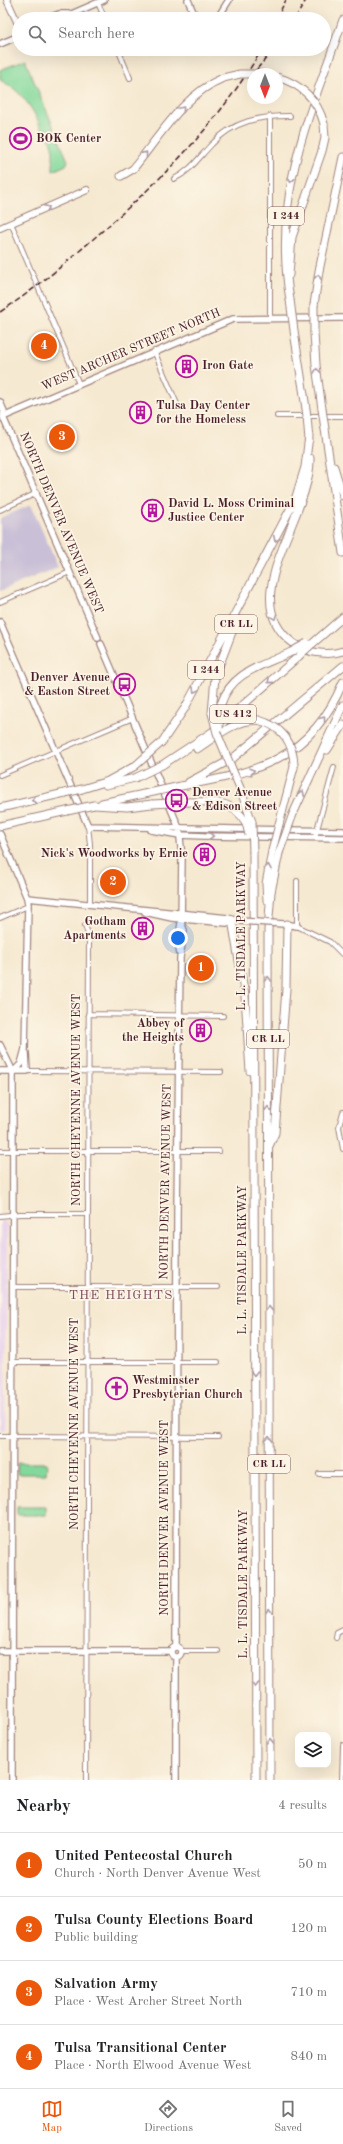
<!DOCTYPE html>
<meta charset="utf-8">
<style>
:root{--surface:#fff;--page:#f2f2f2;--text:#202124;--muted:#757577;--line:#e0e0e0;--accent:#ea580c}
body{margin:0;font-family:"Old Standard TT",serif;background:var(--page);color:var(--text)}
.controls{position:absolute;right:12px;bottom:12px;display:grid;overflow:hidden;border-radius:8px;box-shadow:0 4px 16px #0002}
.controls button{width:36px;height:36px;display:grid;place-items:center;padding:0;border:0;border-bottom:1px solid var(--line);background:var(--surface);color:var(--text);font:20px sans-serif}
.compass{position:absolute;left:247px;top:68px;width:36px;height:36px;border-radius:50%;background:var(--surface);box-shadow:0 4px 16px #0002;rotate:180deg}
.you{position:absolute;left:178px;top:938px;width:14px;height:14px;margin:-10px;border:3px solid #fff;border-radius:50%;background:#1a73e8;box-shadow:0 0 0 6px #1a73e833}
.badge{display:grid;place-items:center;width:26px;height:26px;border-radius:50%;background:var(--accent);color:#fff;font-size:13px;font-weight:700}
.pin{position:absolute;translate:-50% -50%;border:2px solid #fff;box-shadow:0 1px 4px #0006}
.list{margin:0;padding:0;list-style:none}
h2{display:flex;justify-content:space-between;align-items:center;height:52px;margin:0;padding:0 16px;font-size:17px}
h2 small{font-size:13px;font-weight:400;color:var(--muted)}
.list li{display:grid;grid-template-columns:26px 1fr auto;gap:12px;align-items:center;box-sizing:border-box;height:64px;padding:0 16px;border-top:1px solid var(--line)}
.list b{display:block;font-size:15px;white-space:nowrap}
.list p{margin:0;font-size:13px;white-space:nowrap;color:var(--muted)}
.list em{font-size:13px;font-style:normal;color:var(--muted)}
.icon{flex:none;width:22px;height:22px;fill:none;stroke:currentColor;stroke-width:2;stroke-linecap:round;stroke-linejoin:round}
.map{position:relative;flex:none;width:343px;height:1780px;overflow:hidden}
.search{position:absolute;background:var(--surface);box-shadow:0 4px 16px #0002;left:12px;right:12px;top:12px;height:44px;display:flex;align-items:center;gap:10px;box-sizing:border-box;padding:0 14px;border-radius:22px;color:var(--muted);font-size:15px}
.sheet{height:308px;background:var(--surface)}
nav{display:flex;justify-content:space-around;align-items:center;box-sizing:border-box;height:56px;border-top:1px solid var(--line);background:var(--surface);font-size:11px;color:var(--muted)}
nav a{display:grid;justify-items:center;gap:2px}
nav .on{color:var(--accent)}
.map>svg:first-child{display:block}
.built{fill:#e8d2ee}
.industrial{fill:#c9bfd7}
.green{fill:#83d99c;stroke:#667c64}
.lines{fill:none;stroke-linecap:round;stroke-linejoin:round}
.street-casing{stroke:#a0847e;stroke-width:6}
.secondary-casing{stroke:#a0847e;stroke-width:8}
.primary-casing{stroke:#a0847e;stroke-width:8}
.highway-casing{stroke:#a0847e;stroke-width:9}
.street{stroke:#fff;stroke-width:4}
.secondary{stroke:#fff;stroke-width:5.5}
.primary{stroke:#fff;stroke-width:6}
.highway{stroke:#fff;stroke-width:7}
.rail{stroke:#4a1f2b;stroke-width:1.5;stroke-dasharray:6 3;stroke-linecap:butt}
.secondary-bridge-casing{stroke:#a0847e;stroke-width:8;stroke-linecap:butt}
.highway-bridge-casing{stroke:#a0847e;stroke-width:9;stroke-linecap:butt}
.secondary-bridge{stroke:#fff;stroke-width:5.5}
.highway-bridge{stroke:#fff;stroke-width:7}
.oneway{stroke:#ae9aa0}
.labels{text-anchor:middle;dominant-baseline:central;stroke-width:3.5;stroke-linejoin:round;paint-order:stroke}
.shield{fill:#fcf5e5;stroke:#7f5f63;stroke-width:1}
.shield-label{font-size:11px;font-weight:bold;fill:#4a1f2b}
.poi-label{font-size:12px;font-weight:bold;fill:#4a1f2b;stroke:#fcf5e5;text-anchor:start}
.street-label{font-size:12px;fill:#4a1f2b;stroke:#fcf5e5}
.neighbourhood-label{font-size:13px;letter-spacing:1px;fill:#805063;stroke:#fcf5e5}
</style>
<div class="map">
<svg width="343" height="1780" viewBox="0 0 343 1780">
<rect width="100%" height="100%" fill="#fcf5e5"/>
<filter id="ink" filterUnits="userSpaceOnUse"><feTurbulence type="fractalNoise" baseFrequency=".025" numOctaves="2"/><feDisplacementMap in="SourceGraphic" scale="8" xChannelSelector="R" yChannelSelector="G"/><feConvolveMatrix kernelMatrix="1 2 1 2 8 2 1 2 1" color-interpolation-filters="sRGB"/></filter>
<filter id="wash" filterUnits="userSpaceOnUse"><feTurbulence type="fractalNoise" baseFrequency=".012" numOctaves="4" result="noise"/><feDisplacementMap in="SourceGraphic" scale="16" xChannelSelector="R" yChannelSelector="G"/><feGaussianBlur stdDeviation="0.9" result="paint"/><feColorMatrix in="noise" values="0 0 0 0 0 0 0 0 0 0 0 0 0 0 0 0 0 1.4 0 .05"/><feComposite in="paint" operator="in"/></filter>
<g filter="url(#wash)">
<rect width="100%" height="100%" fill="#f6e9d1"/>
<path class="built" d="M0,1221L7,1223L5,1430H0Z"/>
<path class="industrial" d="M31,505L58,567L0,591V518Z"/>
<path class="green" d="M25,60L68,161L66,165L53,171V150L47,129L42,130C33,108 22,91 0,80V70Z
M18,1463H47L46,1474H17Z
M17,1507H46V1515H17Z"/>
</g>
<g filter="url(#ink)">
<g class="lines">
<defs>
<path id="street" d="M98,3L105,19
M118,49L130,78
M270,116V318
M174,179C191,171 199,157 212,144C233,121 260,116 290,116
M11,223L79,384
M154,351L177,404
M277,416H343
M0,510L37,493
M0,602L70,572
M0,775L133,718
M88,826L90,844V904
M315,837L334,767
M297,881V926L330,942L343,955
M0,918L28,906
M85,925L89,937L86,1780
M88,1014L223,1016
M27,1071L221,1072
M343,1112L339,1127L343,1149
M0,1151H219
M0,1216L20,1214H87
M12,1287H218
M12,1362H218
M0,1436L218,1437
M319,1474H343
M336,1638L337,1633L343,1630
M181,1651H218
M342,1780L343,1745"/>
<path id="secondary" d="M188,0L196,19
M46,19L59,14H68
M60,19L104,0
M217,19L229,0
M0,44L19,36
M0,402L4,411L3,417L98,638
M3,417L233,319L343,318
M0,622L88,826L343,831
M101,644L179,828L182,857L181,923L178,943L180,954
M151,830L180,835L204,836L343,838
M0,834L27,898L28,904L25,1049L21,1064L13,1072
M27,898L228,918L235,920
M145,912L172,918L227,923L232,920
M285,924L297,926
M0,1045L13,1072L12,1780
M0,1071H27L26,1053
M176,1647L177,1213L180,958L184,930L181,923
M171 1652a5 5 0 1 1 10 0a5 5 0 1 1-10 0Z
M0,1651H171
M176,1780V1657"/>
<path id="primary" d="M7,0L19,26
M0,228L87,190"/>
<path id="highway" d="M121,176L133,169C159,137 184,94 223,78
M289,275L292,237L322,151L325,138L324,124
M290,300C272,195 309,117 343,20
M314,305L319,271L343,157
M314,333L316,365L322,409
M295,338L304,395
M307,416L309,440
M325,429L343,553
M310,458C312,515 233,599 293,643C307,653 327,656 343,651
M334,467L343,496
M312,644L343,617
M221,704C232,671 263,666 291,652
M212,713L215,677L237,619
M162,742L185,708L295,500L305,467L309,436
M197,749C216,737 234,720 258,720
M327,750L343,725
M162,765L212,732L299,656
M189,782L232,759L343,666
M106,785L135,778
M181,786C256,773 312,759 343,682
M240,788L252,822
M82,789L108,781L135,766
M189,802C211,801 234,800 246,823
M102,803L144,794
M94,805L127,807L152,804
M0,808L65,793
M282,813L294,767
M293,814L343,705
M0,826L67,811
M253,853L256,1780
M267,900L266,884L272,851
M232,920L245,996L250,1071
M269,1146L275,1133L286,989L287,924
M270,1780L268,930L271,892L279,853"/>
</defs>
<use href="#street" class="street-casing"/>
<use href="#secondary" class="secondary-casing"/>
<use href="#primary" class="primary-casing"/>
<use href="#highway" class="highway-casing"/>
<use href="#street" class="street"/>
<use href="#secondary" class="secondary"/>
<use href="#primary" class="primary"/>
<use href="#highway" class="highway"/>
<path class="rail" d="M276,19L286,0
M295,19L306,0
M251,76L274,49
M0,312C36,289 68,261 100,233C166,175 217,125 262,49"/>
<defs>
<path id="secondary-bridge" d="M240,921L284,924"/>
<path id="highway-bridge" d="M277,77C301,84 318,100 324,124
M223,78L240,74H264
M290,300L295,338
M314,333V305
M304,395L307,416
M322,409L325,429
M291,652L307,643
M299,656L312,644
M212,713L217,733L240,788
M258,720C282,726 294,743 294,767
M219,728L221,704
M135,766L162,742
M135,778L162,765
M65,793L82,789
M144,794L181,786
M152,804L189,802
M67,811L94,805
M252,822L253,853
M246,823L249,835
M272,851L282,813
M279,853L293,814"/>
</defs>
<use href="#secondary-bridge" class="secondary-bridge-casing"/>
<use href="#highway-bridge" class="highway-bridge-casing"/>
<use href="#secondary-bridge" class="secondary-bridge"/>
<use href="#highway-bridge" class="highway-bridge"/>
</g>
<defs><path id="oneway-chevron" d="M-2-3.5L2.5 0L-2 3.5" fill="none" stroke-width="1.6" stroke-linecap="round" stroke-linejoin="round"/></defs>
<g class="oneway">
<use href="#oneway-chevron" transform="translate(182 109) rotate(-50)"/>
<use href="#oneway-chevron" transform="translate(145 154) rotate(-51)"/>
<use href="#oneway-chevron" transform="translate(291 180) rotate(101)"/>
<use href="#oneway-chevron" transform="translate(47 208) rotate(-24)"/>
<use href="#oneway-chevron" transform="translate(318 277) rotate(-81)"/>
<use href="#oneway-chevron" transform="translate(317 371) rotate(-98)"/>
<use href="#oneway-chevron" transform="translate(276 539) rotate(117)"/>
<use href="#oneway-chevron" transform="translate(274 617) rotate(69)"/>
<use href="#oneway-chevron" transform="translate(270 681) rotate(139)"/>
<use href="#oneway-chevron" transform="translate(195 690) rotate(118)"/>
<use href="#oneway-chevron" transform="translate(323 719) rotate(-53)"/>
<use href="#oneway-chevron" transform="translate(252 771) rotate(-19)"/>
<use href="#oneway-chevron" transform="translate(302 793) rotate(-65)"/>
<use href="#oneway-chevron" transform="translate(34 800) rotate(167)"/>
<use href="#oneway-chevron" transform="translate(211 836) rotate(1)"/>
<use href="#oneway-chevron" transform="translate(268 867) rotate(-80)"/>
<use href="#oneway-chevron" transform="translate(268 979) rotate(-90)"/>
<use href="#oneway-chevron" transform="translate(268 1109) rotate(-90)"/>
<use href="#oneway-chevron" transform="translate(269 1309) rotate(-90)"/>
<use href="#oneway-chevron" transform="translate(254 1373) rotate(90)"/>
<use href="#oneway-chevron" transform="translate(269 1439) rotate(-90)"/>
<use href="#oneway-chevron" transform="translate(269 1611) rotate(-90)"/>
<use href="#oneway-chevron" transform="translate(255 1685) rotate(90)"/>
<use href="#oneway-chevron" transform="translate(270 1741) rotate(-90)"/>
</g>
</g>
<defs>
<symbol id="stadium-ring" viewBox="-11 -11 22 22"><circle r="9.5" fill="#fcf5e5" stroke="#b5179e" stroke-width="1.5"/><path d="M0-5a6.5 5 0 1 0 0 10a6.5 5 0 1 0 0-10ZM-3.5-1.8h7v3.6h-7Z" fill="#b5179e"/></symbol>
<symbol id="building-ring" viewBox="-11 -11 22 22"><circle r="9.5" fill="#fcf5e5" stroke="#b5179e" stroke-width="1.5"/><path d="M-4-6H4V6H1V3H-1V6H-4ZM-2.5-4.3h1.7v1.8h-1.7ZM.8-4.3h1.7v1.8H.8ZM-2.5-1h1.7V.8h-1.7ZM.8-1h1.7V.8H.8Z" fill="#b5179e"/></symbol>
<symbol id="bus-ring" viewBox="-11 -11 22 22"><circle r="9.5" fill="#fcf5e5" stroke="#b5179e" stroke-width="1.5"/><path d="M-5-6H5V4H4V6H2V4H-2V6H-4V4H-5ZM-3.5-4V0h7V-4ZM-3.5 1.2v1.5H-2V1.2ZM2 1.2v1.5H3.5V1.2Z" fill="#b5179e"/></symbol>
<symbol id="church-ring" viewBox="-11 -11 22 22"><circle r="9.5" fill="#fcf5e5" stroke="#b5179e" stroke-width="1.5"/><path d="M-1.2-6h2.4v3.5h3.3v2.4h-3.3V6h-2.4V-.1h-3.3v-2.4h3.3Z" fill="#b5179e"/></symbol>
</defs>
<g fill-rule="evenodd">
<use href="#stadium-ring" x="8" y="126" width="25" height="25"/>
<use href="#building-ring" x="174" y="354" width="25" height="25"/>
<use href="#building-ring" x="128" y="400" width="25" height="25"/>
<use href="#building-ring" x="140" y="498" width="25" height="25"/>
<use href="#bus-ring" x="112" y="672" width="25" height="25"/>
<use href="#bus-ring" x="164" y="788" width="25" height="25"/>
<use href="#building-ring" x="192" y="842" width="25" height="25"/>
<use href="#building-ring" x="130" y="916" width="25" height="25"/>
<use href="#building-ring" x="188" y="1018" width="25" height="25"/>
<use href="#church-ring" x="104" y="1376" width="25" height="25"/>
</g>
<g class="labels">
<g class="shield">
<rect x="268" y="207" width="36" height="18" rx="3"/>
<rect x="215" y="615" width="42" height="18" rx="3"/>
<rect x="188" y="661" width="36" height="18" rx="3"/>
<rect x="210" y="705" width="46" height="18" rx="3"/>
<rect x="247" y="1030" width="42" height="18" rx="3"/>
<rect x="248" y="1455" width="42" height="18" rx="3"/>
</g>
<g class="shield-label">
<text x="286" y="216">I 244</text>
<text x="236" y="624">CR LL</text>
<text x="206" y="670">I 244</text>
<text x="233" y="714">US 412</text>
<text x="268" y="1039">CR LL</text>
<text x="269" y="1464">CR LL</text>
</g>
<g class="poi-label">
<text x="36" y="139">BOK Center</text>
<text x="202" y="366">Iron Gate</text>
<text x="156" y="406">Tulsa Day Center<tspan x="156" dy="14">for the Homeless</tspan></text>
<text x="168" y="504">David L. Moss Criminal<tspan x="168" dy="14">Justice Center</tspan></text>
<text x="110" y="678" text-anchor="end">Denver Avenue<tspan x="110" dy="14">&amp; Easton Street</tspan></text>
<text x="192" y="793">Denver Avenue<tspan x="192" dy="14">&amp; Edison Street</tspan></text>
<text x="188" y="854" text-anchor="end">Nick's Woodworks by Ernie</text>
<text x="126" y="922" text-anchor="end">Gotham<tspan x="126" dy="14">Apartments</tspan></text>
<text x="184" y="1024" text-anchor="end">Abbey of<tspan x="184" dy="14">the Heights</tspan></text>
<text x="132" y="1381">Westminster<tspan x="132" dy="14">Presbyterian Church</tspan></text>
</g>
<g class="street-label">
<text transform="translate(131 350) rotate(-23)">WEST ARCHER STREET NORTH</text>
<text transform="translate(61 523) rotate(67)">NORTH DENVER AVENUE WEST</text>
<text transform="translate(242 936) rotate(-90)">L. L. TISDALE PARKWAY</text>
<text transform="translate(77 1100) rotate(-90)">NORTH CHEYENNE AVENUE WEST</text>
<text transform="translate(166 1182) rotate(-89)">NORTH DENVER AVENUE WEST</text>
<text transform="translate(243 1260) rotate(-90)">L. L. TISDALE PARKWAY</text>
<text transform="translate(75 1424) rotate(-90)">NORTH CHEYENNE AVENUE WEST</text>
<text transform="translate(165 1518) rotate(-90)">NORTH DENVER AVENUE WEST</text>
<text transform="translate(244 1584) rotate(-90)">L. L. TISDALE PARKWAY</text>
</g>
<g class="neighbourhood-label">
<text x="121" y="1295">THE HEIGHTS</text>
</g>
</g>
</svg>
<div class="controls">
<button><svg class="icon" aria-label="layers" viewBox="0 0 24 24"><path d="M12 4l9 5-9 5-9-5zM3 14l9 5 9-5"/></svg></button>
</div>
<svg class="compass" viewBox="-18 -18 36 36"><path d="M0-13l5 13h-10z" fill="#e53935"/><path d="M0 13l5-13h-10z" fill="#757577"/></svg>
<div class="you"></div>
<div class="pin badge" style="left:201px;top:968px">1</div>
<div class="pin badge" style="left:113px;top:882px">2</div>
<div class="pin badge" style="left:62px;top:437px">3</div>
<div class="pin badge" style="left:44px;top:346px">4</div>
<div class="search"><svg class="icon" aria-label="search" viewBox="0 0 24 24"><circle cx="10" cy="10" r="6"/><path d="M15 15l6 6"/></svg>Search here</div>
</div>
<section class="sheet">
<h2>Nearby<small>4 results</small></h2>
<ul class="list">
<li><span class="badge">1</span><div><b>United Pentecostal Church</b><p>Church · North Denver Avenue West</p></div><em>50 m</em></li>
<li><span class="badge">2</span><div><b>Tulsa County Elections Board</b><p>Public building</p></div><em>120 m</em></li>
<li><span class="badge">3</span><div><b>Salvation Army</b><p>Place · West Archer Street North</p></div><em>710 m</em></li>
<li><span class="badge">4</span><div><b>Tulsa Transitional Center</b><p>Place · North Elwood Avenue West</p></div><em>840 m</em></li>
</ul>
</section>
<nav>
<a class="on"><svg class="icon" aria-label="map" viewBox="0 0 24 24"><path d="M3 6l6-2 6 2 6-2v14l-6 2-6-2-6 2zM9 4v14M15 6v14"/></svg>Map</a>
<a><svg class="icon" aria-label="directions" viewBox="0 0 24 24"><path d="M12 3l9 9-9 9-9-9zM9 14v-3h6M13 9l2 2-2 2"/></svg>Directions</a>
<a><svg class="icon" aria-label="saved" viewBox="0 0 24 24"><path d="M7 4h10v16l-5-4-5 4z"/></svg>Saved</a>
</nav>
